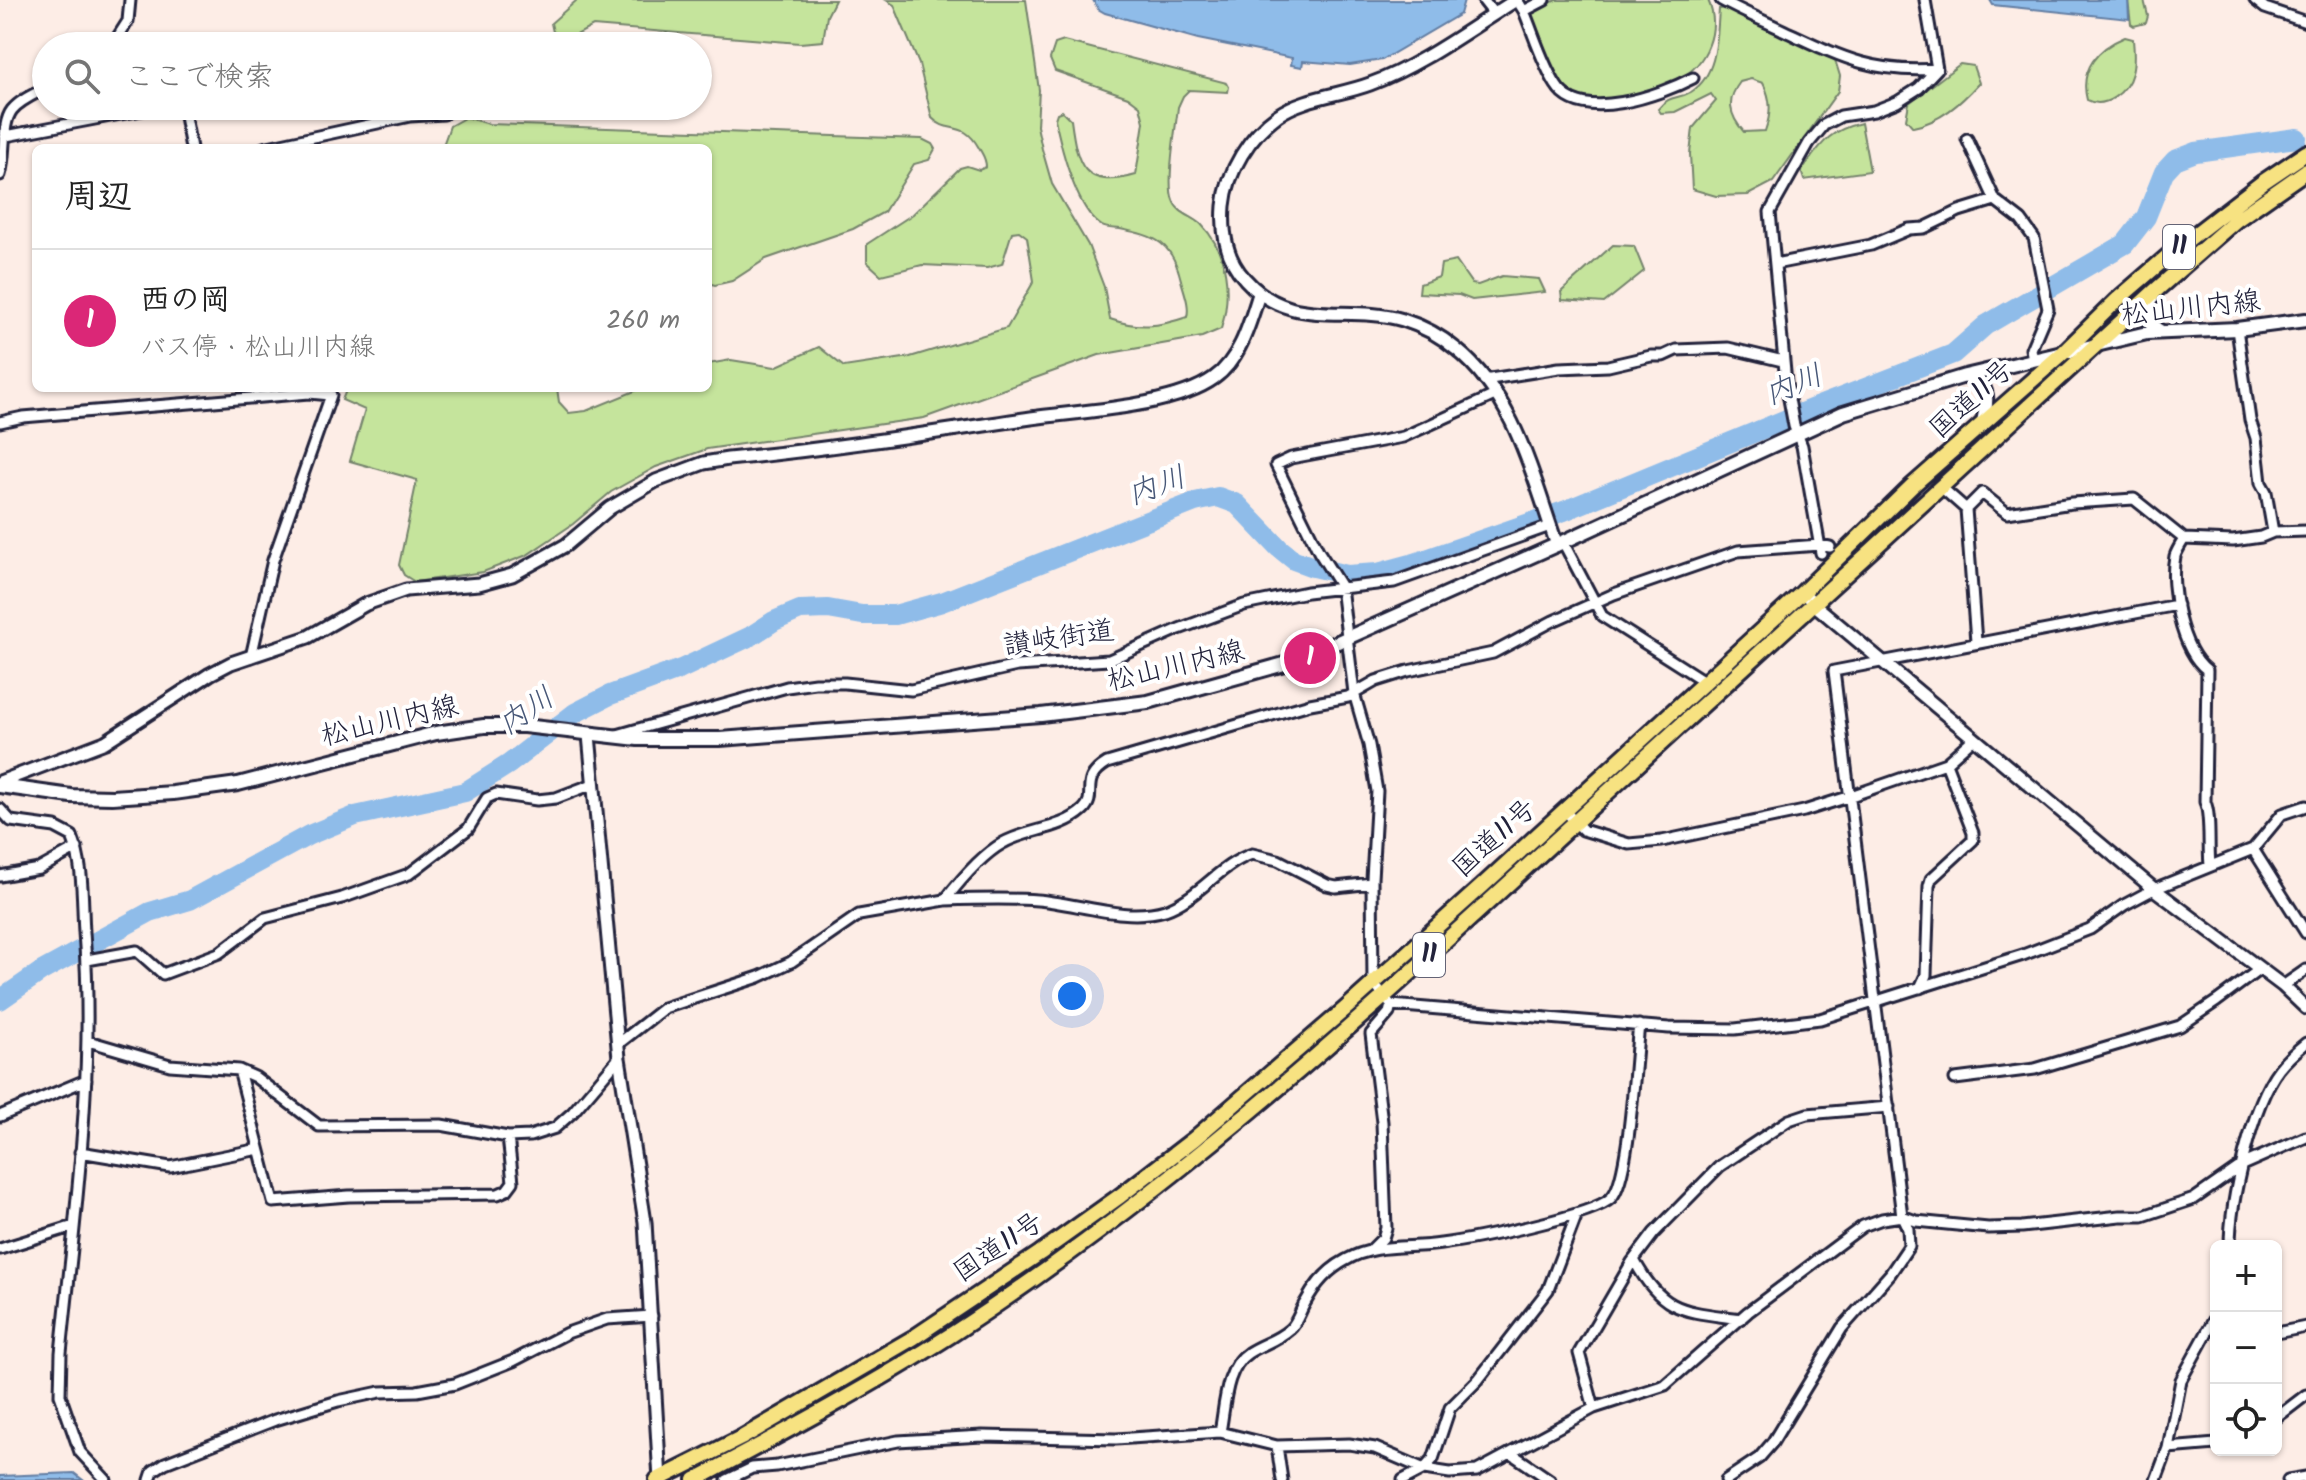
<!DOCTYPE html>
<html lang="ja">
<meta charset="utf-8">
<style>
:root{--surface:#fff;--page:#f2f2f2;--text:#222;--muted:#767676;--line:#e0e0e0;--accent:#db2777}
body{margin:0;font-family:Kalam,"Klee One",sans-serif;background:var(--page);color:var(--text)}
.controls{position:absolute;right:24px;bottom:24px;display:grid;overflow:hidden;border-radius:12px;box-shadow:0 2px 6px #0004}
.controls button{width:72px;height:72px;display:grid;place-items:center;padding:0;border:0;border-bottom:2px solid var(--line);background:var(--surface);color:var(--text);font:40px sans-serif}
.you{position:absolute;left:1072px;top:996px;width:28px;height:28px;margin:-20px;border:6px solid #fff;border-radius:50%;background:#1a73e8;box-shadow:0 0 0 12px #1a73e833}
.badge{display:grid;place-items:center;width:52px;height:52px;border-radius:50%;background:var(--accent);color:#fff;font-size:26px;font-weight:700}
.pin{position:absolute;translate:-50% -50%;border:4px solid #fff;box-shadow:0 2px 8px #0006}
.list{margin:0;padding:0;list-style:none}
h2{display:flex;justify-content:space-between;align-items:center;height:104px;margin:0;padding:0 32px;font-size:34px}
h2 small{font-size:26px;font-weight:400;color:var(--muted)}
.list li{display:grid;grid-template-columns:52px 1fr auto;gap:24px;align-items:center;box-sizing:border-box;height:144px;padding:0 32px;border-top:2px solid var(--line)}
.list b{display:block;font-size:30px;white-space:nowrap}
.list p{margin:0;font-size:26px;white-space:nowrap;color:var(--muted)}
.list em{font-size:26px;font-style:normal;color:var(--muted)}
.icon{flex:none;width:44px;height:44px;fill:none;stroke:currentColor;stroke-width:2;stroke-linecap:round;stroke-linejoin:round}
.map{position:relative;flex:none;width:2306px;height:1480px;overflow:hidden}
.search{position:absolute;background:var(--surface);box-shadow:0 2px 6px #0004;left:32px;top:32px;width:680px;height:88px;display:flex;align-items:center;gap:20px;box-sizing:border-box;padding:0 28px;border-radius:44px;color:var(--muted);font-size:30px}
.panel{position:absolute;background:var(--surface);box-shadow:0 2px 6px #0004;left:32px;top:144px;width:680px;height:248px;border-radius:12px}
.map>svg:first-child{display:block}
.green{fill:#c5e49c;stroke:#74836c;stroke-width:2;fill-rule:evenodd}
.water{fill:#8fbce9;stroke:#637ea3;stroke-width:2}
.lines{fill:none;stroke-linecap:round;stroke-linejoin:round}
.river{stroke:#8fbce9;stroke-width:20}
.minor-casing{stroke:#22223b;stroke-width:15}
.tertiary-casing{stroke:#22223b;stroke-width:17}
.secondary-casing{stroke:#22223b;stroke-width:18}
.trunk-casing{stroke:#22223b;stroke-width:20}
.minor{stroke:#fff;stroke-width:9}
.tertiary{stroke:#fff;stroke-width:11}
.secondary{stroke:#fff;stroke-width:12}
.trunk{stroke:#f7e281;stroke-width:14}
.labels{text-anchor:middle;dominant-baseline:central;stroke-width:8;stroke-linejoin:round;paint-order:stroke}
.shield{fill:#fff;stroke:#646476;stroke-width:2}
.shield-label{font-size:26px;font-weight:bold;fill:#22223b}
.street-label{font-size:28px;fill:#22223b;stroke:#fff}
.water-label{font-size:30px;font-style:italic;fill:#485878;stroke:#fff}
</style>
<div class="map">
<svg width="2306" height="1480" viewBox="0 0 2306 1480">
<rect width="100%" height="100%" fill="#fdede6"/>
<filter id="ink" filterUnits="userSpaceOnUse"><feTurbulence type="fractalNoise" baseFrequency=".0125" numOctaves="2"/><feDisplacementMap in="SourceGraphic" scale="16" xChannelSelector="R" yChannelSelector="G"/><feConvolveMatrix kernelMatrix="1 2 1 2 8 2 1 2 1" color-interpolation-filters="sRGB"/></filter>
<g filter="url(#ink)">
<path class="green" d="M577,0H835L827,16L823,41L800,43L593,26L571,38L553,32L551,23Z
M886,0H1026L1039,90L1037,126L1042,149L1052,184L1088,245L1104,287L1110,319C1138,329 1158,327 1187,317C1190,305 1184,292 1181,280C1172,242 1156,236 1120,229C1115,228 1107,229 1102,226C1076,210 1061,147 1055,119L1057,113L1062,111L1071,120C1077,165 1083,190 1136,175L1144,122L1140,106L1128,97L1055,71L1050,59L1055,44L1064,41L1227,83L1229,87L1228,92L1189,90L1183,96L1178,107C1176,126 1166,184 1173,200C1177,213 1192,216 1201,224C1228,252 1232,293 1221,329L1202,337L1099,355L924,418L707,449L656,467L611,492L573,524L527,555L483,572L415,582L404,575L399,565L417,480L350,461L365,410L342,400L347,388H557L559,402L569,413L586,411L642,388H708V364L731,360L775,367L819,347L844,367L910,357L1007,328L1034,281L1027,237L1019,231L1012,232L1002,264L987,268L922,265L881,275L867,262V244L913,214L960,168L967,166L979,170L986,167C986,158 983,156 979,148C963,119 948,135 932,118L919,64L894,5Z
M1556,0H1708C1721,29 1707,64 1679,79C1667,86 1651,89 1638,93C1617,99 1592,108 1571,95C1550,82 1538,37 1528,14Z
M2128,0H2144L2148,16L2146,23L2134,26L2131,24Z
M1729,8L1835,60L1840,76L1838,91L1773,182L1748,195L1716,196L1692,189L1690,154L1693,128L1716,101L1711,94L1675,112L1661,113L1658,109C1670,94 1677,100 1691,92C1718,75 1717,37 1719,9ZM1751,79L1763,83C1772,100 1771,114 1765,131L1744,132C1729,115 1726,100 1740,82Z
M2125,37L2133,39C2134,50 2135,63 2132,73C2127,92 2105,110 2087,100C2079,69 2098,48 2125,37Z
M1960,64L1973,66L1979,83C1961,103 1940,122 1913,127L1906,119L1909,103Z
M466,117L489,124L922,139L932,144L935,149L929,160L914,164L884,212L853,229L766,259L732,281L715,285L708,283V148H442L450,126Z
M1861,123L1870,171L1804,180L1801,171C1821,145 1827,131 1861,123Z
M1613,245L1634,246L1644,271L1604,303L1562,300L1561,292Z
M1456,261L1472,284L1478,285L1502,276L1539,279L1545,292L1472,300L1459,295L1419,293L1420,284L1439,277L1441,264Z"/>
<path class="water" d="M1093,0H1464L1460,14L1382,60L1350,65L1303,61L1302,67L1291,65L1292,58L1198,39L1105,13L1098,9Z
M1990,0H2128L2129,19L1993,5Z
M74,1473L83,1480H0V1476Z"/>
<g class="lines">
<path class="river" d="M0,1000L42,971L150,912L190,900L309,835L355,816L465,792L509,764L575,713L610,695L681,669L751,636L774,621L800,610L828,609L862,615H895L942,602L1195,502L1218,497L1237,504L1279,548L1294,560L1313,567L1347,575L1378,573L1415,563L1564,511L1811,409L1953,354L1986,325L2125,244L2146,217L2164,172L2175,160L2196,152L2297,138"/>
<defs>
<path id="minor" d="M1483,0L1494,14
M1517,0L1524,11L1545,0
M1721,0C1741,11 1762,20 1783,30C1839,56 1872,74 1937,69
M1925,0L1937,69
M2255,0L2265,8L2306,22
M1524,11C1534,35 1542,63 1556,85C1580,125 1662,94 1693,78
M112,46L128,21L130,0
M183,106L191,148
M6,136L163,106
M1967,139L1995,200L2021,220L2034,238L2048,309L2031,349L2033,360
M263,148L410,116L444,114
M0,175C6,157 1,124 12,110C20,100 35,94 46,88
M1775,264L1871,245L1909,229L1924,228L1959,211L1995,200
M2237,329L2250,420L2256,438L2261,483L2266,492L2273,532
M1484,380L1559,368L1608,366L1651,356H1663L1676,350L1728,348L1783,361
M1495,395L1403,437L1291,458L1276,465L1319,552L1341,587L1354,693L1369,745L1377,791L1372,879L1373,983L1391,1005L1669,1028L1735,1029L1820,1019L2023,955L2090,929L2124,905L2154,889L2253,849L2282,814L2306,806
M0,422L23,417L309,393L331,395L273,560L251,657
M1941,487L1966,509L1976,642
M1966,509L1982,493L2007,513L2072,503L2134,499L2184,539L2233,541L2261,537L2273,532L2306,531
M2184,539C2181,544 2177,550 2175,556C2169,587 2181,650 2207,670L2205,802C2211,814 2208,848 2210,865
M1563,542L1602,616L1704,681
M1821,553L1802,446L1794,426L1786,383L1770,212L1809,143L1824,125L1841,116L1874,111L1897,102L1919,88L1937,69
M617,735L787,687L815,683H845L911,690L1017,666L1109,660L1179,629L1244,605L1307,592L1394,582L1550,526
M0,809L11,821L55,827L72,836C84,866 82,900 84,932C95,1072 75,1214 61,1353L60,1395L80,1452L106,1480
M1565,811L1583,830L1629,844L1662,841L1804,811L1848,797L1946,763L1974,738
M2253,849L2306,933
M0,876L39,869L77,848
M945,900C975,899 1006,898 1037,900C1077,903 1125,922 1165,910C1199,898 1219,865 1252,854L1278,860L1327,885L1336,887L1372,883
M87,960L137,951L163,974L219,953L265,918L342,898L409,874L468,829L487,798L496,794L537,800L556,798L593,784
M2283,986L2306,970
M1920,988L1926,975L1929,886L1931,879L1973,840V833L1946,763
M88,1041L170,1065L239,1070L255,1077L319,1126L441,1125L508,1137L530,1136L555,1128L573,1112L619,1058
M618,1044L664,1008L759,977L791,962L859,915L945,900C959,882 983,854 1003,843C1027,829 1061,830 1083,810C1099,795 1077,781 1107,763L1310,704L1348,697L1376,681L1408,671L1493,653L1553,621L1614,594L1738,551L1819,545L1830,547
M239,1070L273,1202L349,1196L498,1194L507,1190L513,1182L508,1137
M1955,1079L2035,1069L2180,1026L2217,1001L2260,969
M0,1116L86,1080
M80,1152L170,1167L259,1149
M2230,1246C2230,1201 2252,1104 2279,1069C2287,1059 2296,1051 2306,1043
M0,1249L74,1226
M1372,1249L1383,1238L1386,1228L1382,1122L1371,1034L1389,1013L1391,1005
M1634,1260C1663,1314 1685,1311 1741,1319
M2276,1333L2306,1327
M1594,1408L1579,1353L1632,1262L1654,1233L1720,1166L1789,1120L1807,1114L1889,1107
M2276,1418L2306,1395
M1220,1432C1225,1407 1225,1368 1248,1353C1261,1344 1277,1341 1290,1329C1297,1323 1300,1311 1305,1303C1315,1284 1327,1270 1346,1260C1375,1243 1409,1249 1441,1244C1471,1240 1593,1216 1611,1198C1630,1181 1635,1056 1639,1025
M1277,1446L1282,1480
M2168,1448L2216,1444
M1512,1454L1550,1480
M150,1480L153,1471L165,1463L275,1420L338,1401L380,1392L417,1391L455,1384L513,1361L567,1333L607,1319L652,1316
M727,1480L752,1468L777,1466L898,1441L982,1436L1116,1439L1220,1432L1277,1446L1349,1444L1375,1448L1424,1469L1450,1473L1477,1471L1594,1408L1665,1385L1748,1312L1863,1226L1882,1219L1902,1216L1916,1221L1988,1228L2022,1227L2120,1216H2143L2194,1199L2244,1164L2306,1137
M1403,1480L1424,1469L1433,1459L1450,1408L1478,1380L1548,1290L1577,1214
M1726,1480L1759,1458L1772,1443L1842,1328L1890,1274L1909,1246L1908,1229L1902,1216L1834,671L2177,605
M2156,1480L2168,1448L2181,1380L2216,1316
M2288,1480L2306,1477"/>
<path id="tertiary" d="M1516,0C1469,29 1422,65 1370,84C1341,95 1304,97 1278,115C1250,135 1227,171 1224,206C1222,232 1226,259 1245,279C1291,331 1346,303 1403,320C1422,326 1441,336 1456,349C1515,396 1533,478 1557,545
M1803,592L1815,605L2154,889L2283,986L2306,1008
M589,735L619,1058L645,1222L660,1480
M0,782L105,742L210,674L231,663L308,637L366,604L406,590L479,584L512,575L566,545L610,508L656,481L704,463L728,459C829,449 930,433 1031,418C1081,411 1174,407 1214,378C1240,360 1250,322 1259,294"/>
<path id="secondary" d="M2154,294C2147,307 2145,323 2160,331
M1966,377C1993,383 1987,405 1982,426
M0,786L71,796L112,797L173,793L238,784L436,733L484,726H524L638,739H720L1041,715L1148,702L1295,661L1563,542L1843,413L1965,376L2147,333L2237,329L2306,320"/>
<path id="trunk" d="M657,1480L743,1437L913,1338L1040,1253L1120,1196L1194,1139L1345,1009L1481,887L1803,592L1913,485L2063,353L2117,300L2176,249L2263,182L2306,153
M695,1480C781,1434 868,1388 951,1335C1190,1180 1400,984 1609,791C1791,624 1974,458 2155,291L2236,220L2306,171"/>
</defs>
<use href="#minor" class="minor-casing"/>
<use href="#tertiary" class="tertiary-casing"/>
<use href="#secondary" class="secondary-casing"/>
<use href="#trunk" class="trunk-casing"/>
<use href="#minor" class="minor"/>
<use href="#tertiary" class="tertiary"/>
<use href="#secondary" class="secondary"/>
<use href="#trunk" class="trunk"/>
</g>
</g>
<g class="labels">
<g class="shield">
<rect x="2163" y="225" width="32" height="44" rx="6"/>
<rect x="1413" y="933" width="32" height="44" rx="6"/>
</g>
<g class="shield-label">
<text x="2179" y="247">11</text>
<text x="1429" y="955">11</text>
</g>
<g class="street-label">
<text transform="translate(2191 309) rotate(-6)">松山川内線</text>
<text transform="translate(1972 400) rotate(-42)">国道11号</text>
<text transform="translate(1059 639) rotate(-8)">讃岐街道</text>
<text transform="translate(1176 667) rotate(-13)">松山川内線</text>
<text transform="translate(390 722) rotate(-13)">松山川内線</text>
<text transform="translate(1495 839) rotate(-42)">国道11号</text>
<text transform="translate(999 1248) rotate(-34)">国道11号</text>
</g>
<g class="water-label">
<text transform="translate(1794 386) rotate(-22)">内川</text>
<text transform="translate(1157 487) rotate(-20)">内川</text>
<text transform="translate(527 712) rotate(-34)">内川</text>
</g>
</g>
</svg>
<div class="controls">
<button>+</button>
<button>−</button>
<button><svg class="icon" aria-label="locate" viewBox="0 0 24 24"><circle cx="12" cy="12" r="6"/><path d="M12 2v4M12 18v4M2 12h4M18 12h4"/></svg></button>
</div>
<div class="you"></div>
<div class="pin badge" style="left:1310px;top:658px">1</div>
<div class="search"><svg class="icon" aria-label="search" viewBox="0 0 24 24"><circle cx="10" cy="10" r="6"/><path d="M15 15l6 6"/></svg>ここで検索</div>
<section class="panel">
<h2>周辺<small></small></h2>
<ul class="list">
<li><span class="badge">1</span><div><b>西の岡</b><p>バス停 · 松山川内線</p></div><em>260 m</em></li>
</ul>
</section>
</div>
